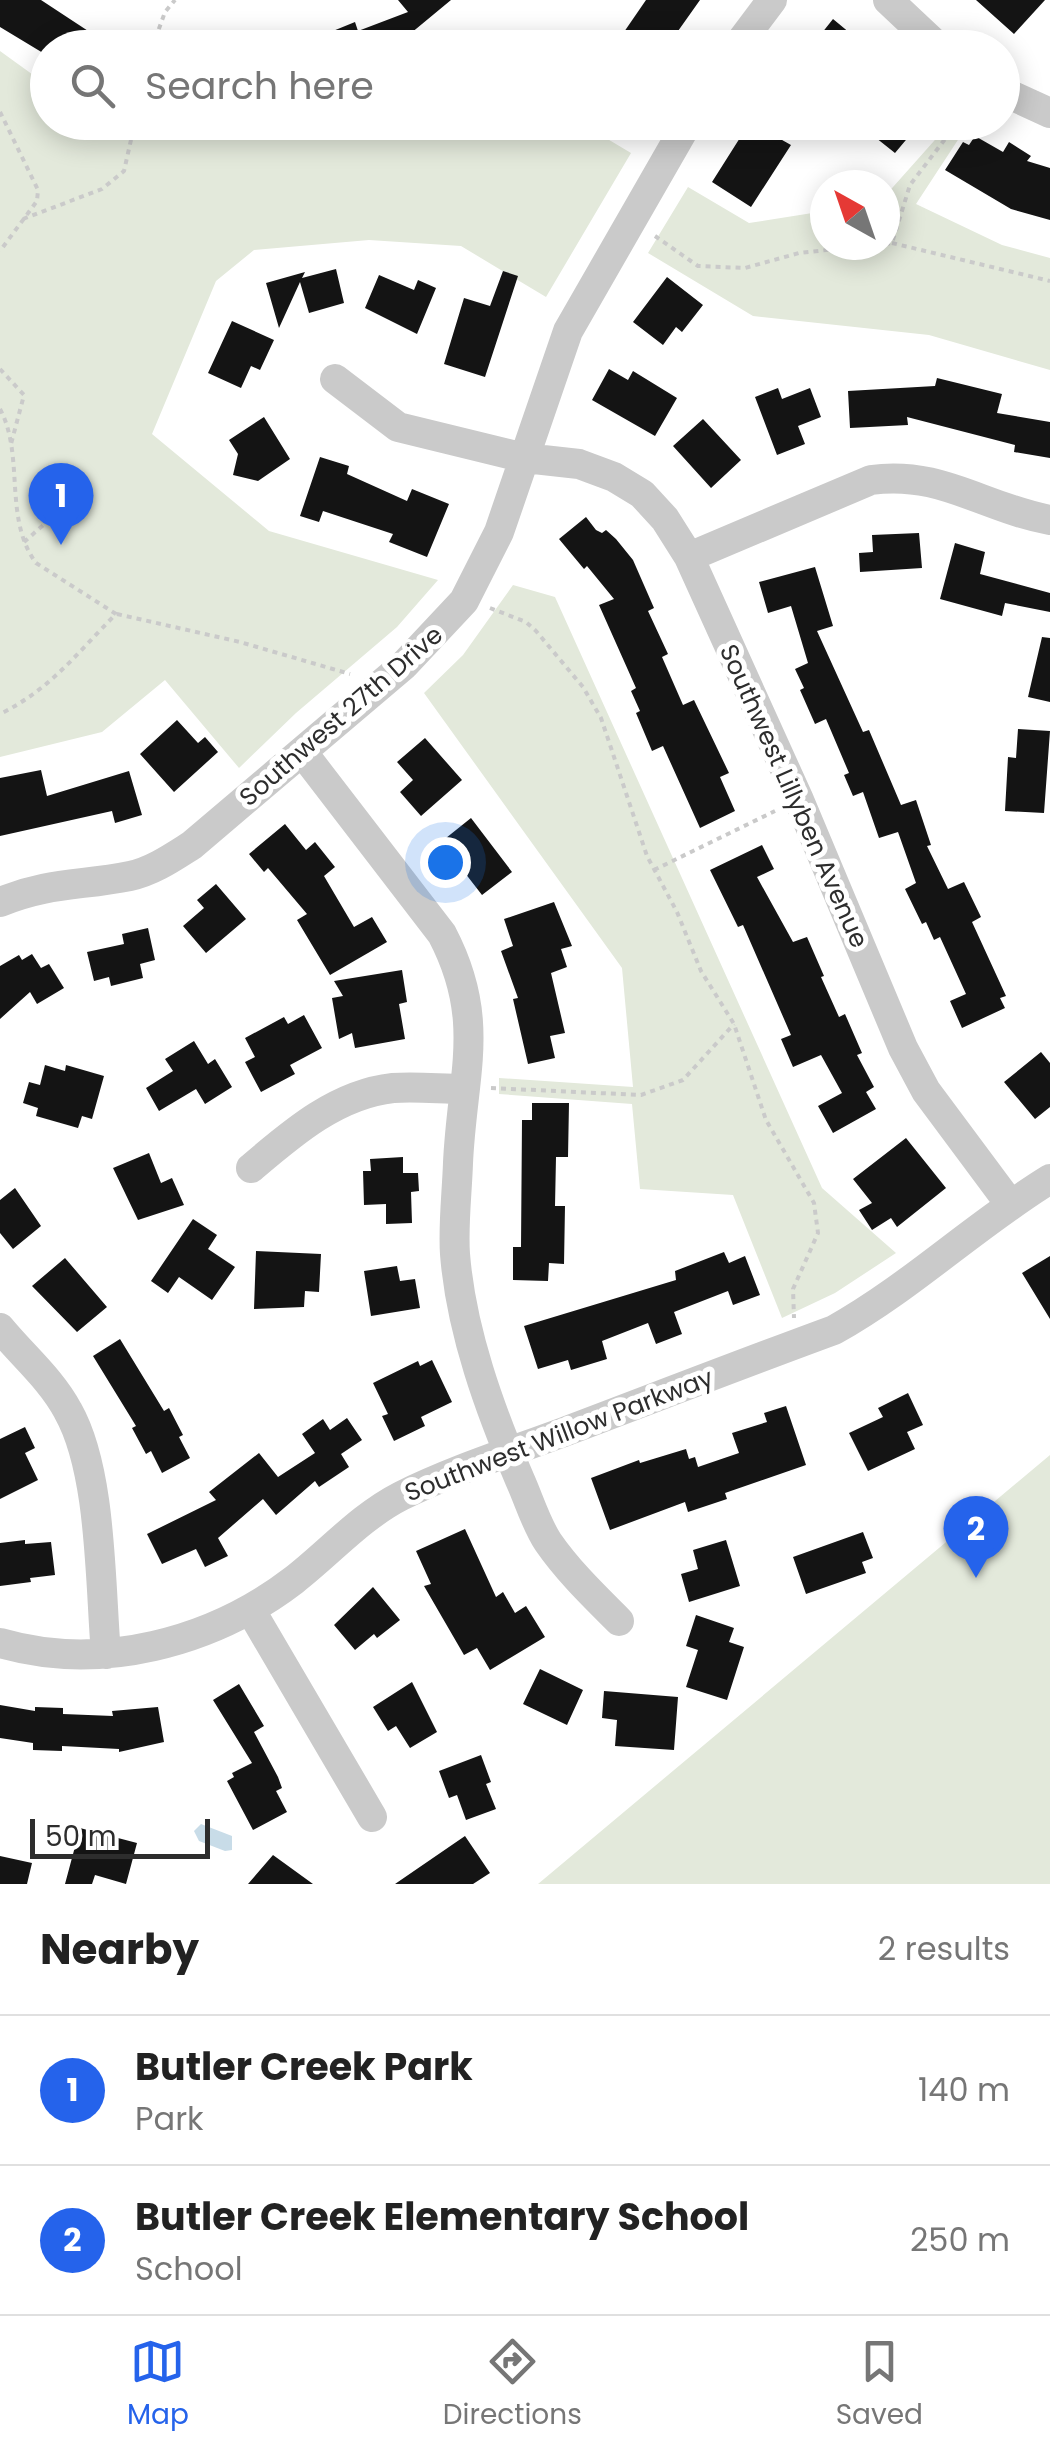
<!DOCTYPE html>
<style>
:root{--surface:#fff;--page:#f2f2f2;--text:#222;--muted:#767676;--line:#e0e0e0;--accent:#2563eb}
body{margin:0;font-family:Poppins,sans-serif;background:var(--page);color:var(--text)}
.compass{position:absolute;left:810px;top:170px;width:90px;height:90px;border-radius:50%;background:var(--surface);box-shadow:0 5px 25px #0003;rotate:320deg}
.scale{position:absolute;left:30px;bottom:25px;width:180px;box-sizing:border-box;padding-left:10px;border:5px solid #2d2d2d;border-top:0;font-size:28px;line-height:35px;white-space:nowrap;color:#2d2d2d;-webkit-text-stroke:8px #fff;paint-order:stroke}
.you{position:absolute;left:445px;top:862px;width:35px;height:35px;margin:-25px;border:8px solid #fff;border-radius:50%;background:#1a73e8;box-shadow:0 0 0 15px #1a73e833}
.badge{display:grid;place-items:center;width:65px;height:65px;border-radius:50%;background:var(--accent);color:#fff;font-size:32px;font-weight:700}
.pin{position:absolute;translate:-50% -82px;filter:drop-shadow(0 2px 5px #0008)}
.pin::after{content:'';position:absolute;top:52px;width:35px;height:30px;background:inherit;clip-path:polygon(0 0,100% 0,50% 100%)}
.list{margin:0;padding:0;list-style:none}
h2{display:flex;justify-content:space-between;align-items:center;height:130px;margin:0;padding:0 40px;font-size:42px}
h2 small{font-size:32px;font-weight:400;color:var(--muted)}
.list li{display:grid;grid-template-columns:65px 1fr auto;gap:30px;align-items:center;box-sizing:border-box;height:150px;padding:0 40px;border-top:2px solid var(--line)}
.list b{display:block;font-size:38px;white-space:nowrap}
.list p{margin:0;font-size:32px;white-space:nowrap;color:var(--muted)}
.list em{font-size:32px;font-style:normal;color:var(--muted)}
.icon{flex:none;width:55px;height:55px;fill:none;stroke:currentColor;stroke-width:2;stroke-linecap:round;stroke-linejoin:round}
.map{position:relative;flex:none;width:1050px;height:1884px;overflow:hidden}
.search{position:absolute;background:var(--surface);box-shadow:0 5px 25px #0003;left:30px;right:30px;top:30px;height:110px;display:flex;align-items:center;gap:25px;box-sizing:border-box;padding:0 35px;border-radius:55px;color:var(--muted);font-size:38px}
.sheet{height:430px;background:var(--surface)}
nav{display:flex;justify-content:space-around;align-items:center;box-sizing:border-box;height:140px;border-top:2px solid var(--line);background:var(--surface);font-size:28px;color:var(--muted)}
nav a{display:grid;justify-items:center;gap:5px}
nav .on{color:var(--accent)}
.map>svg:first-child{display:block}
.green{fill:#e3e9db}
.water{fill:#c8dce8}
.building{fill:#141414}
.lines{fill:none;stroke-linecap:round;stroke-linejoin:round}
.path{stroke:#cacaca;stroke-width:4;stroke-dasharray:5 5;stroke-linecap:butt}
.minor{stroke:#cacaca;stroke-width:30}
.labels{text-anchor:middle;dominant-baseline:central;stroke-width:10;stroke-linejoin:round;paint-order:stroke}
.street-label{font-size:25px;fill:#2d2d2d;stroke:#fff}
</style>
<div class="map">
<svg width="1050" height="1884" viewBox="0 0 1050 1884">
<rect width="100%" height="100%" fill="#fff"/>
<path class="green" d="M0,51L47,85L48,122L144,123L187,134L260,131L289,122H579L631,153L546,297L461,246L369,240L254,250L216,281L152,434L269,531L438,580L397,627L296,713L239,768L165,680L102,732L0,757Z
M950,123H969L916,204L1002,245L1050,258V370L929,335L753,316L648,253L688,187L749,223L825,211V245H885V196Z
M513,585L555,597L822,1188L896,1253L835,1293L782,1318L733,1195L640,1189L632,1104L499,1094V1078L633,1087L622,968L424,693L463,655Z
M1050,1455V1884H538Z"/>
<path class="water" d="M201,1824L232,1836V1850L225,1851L199,1841L194,1831Z"/>
<path class="building" d="M0,0H41L114,48H48V56L0,27Z
M398,0H451L393,48H321L331,42L328,33L355,22L358,31L408,12Z
M646,0H700L666,48H613Z
M976,0H1045L1014,34Z
M833,19L868,48H810Z
M750,122L791,145L751,207L712,182Z
M856,122H921L895,153Z
M975,136L1003,152L1009,142L1031,156L1027,161L1050,168V220L1011,209L945,170L963,142L969,145Z
M336,269L344,303L309,313L300,282L279,328L266,283L305,272L302,278Z
M503,271L518,276L485,377L444,364L464,298L490,306Z
M379,275L414,290L418,280L436,288L417,334L365,308Z
M667,277L703,305L682,332L676,327L663,345L633,322Z
M232,321L274,340L260,370L251,366L241,388L208,373Z
M609,369L628,380L633,371L677,398L655,436L592,400Z
M937,378L1002,394L997,413L1050,422V458L1014,452L1015,445L907,417L908,425L850,428L848,391L935,386Z
M778,388L782,399L810,388L821,417L798,426L805,444L777,455L755,397Z
M264,417L290,459L258,481L233,475L238,454L229,440Z
M703,419L741,460L711,488L673,446Z
M320,457L349,466L347,474L407,501L412,489L449,504L427,557L389,542L393,534L323,511L319,522L300,516Z
M586,517L596,530L602,533L606,530L616,539L633,560L654,608L648,611L668,654L662,657L683,705L694,700L729,773L720,777L735,811L700,828L663,746L652,751L636,713L640,711L631,691L636,688L599,605L614,599L587,566L584,569L559,539Z
M919,533L922,568L860,572L859,553L873,552L872,535Z
M955,543L985,552L980,574L1050,593V612L1005,603L1002,616L940,599Z
M815,567L833,626L817,631L863,732L869,730L901,805L916,800L931,845L927,846L948,889L964,882L981,917L972,922L1006,996L1000,998L1005,1008L962,1028L950,1001L966,994L940,937L934,940L926,922L922,924L905,889L916,883L898,832L879,838L863,792L853,796L844,775L849,773L826,719L815,724L800,690L804,688L795,669L808,663L791,606L768,613L759,582Z
M1042,637L1050,638V702L1028,697Z
M177,720L198,743L205,737L218,752L174,792L140,754Z
M1018,729L1050,731L1044,813L1005,811L1008,757L1016,758Z
M425,738L462,780L421,816L400,792L413,780L397,762Z
M41,770L47,796L129,771L142,815L115,823L112,811L0,836V778Z
M471,818L512,872L482,895L458,864L463,860L446,838Z
M285,824L306,850L315,842L335,867L324,876L354,927L372,917L387,942L330,975L297,920L307,914L268,868L264,872L249,854Z
M762,845L774,869L757,877L793,942L807,937L824,976L821,977L839,1017L845,1014L862,1053L857,1055L874,1087L866,1092L876,1109L833,1133L818,1106L842,1093L821,1055L793,1067L781,1039L791,1035L743,925L738,927L710,870Z
M216,884L246,919L206,953L183,926L204,908L197,900Z
M554,902L572,946L561,949L567,967L551,973L565,1033L550,1036L555,1058L528,1064L513,999L518,998L501,951L513,946L504,919Z
M148,928L155,960L140,964L143,978L111,986L109,977L94,981L87,952L124,944L122,934Z
M32,954L41,968L49,964L64,988L37,1004L30,992L0,1019V966L19,955L22,960Z
M402,970L407,1002L399,1004L405,1039L355,1048L352,1033L339,1039L332,998L343,996L334,981Z
M304,1015L322,1048L290,1065L295,1074L261,1092L245,1062L255,1057L245,1038L284,1017L288,1024Z
M194,1041L208,1064L215,1059L232,1087L205,1104L196,1089L159,1111L146,1088L173,1071L165,1059Z
M1041,1052L1050,1063V1107L1035,1119L1004,1082Z
M45,1065L65,1071L66,1065L104,1076L92,1119L82,1116L78,1128L36,1116L38,1108L23,1103L29,1082L40,1085Z
M532,1103H569L568,1157H556L555,1206H565L564,1264L549,1263L548,1281L513,1280V1247H521L522,1120H532Z
M906,1138L946,1188L897,1227L891,1218L872,1230L859,1210L872,1203L853,1179Z
M149,1153L161,1183L172,1178L184,1205L138,1220L113,1168Z
M403,1157V1173H418L419,1191L411,1192L412,1223L386,1224V1204L364,1205L363,1171H371L370,1159Z
M15,1188L41,1226L13,1249L0,1233V1200Z
M193,1219L217,1235L208,1249L235,1267L212,1300L179,1277L168,1293L151,1281Z
M256,1251L321,1254L319,1292L305,1291L304,1307L254,1309Z
M724,1252L729,1263L745,1256L760,1295L733,1305L728,1291L674,1312L682,1334L656,1344L648,1323L602,1341L607,1359L571,1370L568,1360L538,1369L524,1326L676,1280L675,1271Z
M1050,1256V1319L1022,1273Z
M65,1258L107,1307L77,1332L32,1286Z
M397,1266L400,1281L415,1279L420,1308L371,1316L364,1271Z
M120,1339L164,1411L169,1408L183,1435L179,1437L190,1458L162,1473L151,1451L146,1454L132,1428L136,1426L93,1356Z
M432,1360L452,1402L421,1417L425,1426L394,1441L382,1416L388,1414L373,1383L418,1361L420,1366Z
M908,1393L923,1425L907,1432L915,1449L868,1471L849,1433L883,1417L878,1408Z
M786,1406L806,1465L725,1493L727,1499L688,1512L685,1502L610,1530L591,1478L639,1460L640,1463L686,1449L689,1459L695,1457L698,1467L739,1453L732,1433L767,1422L764,1413Z
M347,1418L362,1440L341,1454L349,1467L319,1487L315,1481L276,1515L263,1499L218,1538L228,1556L205,1567L196,1549L162,1564L147,1534L216,1500L209,1492L259,1453L278,1477L315,1453L302,1434L323,1419L330,1430Z
M25,1427L35,1448L25,1453L38,1480L0,1499V1439Z
M465,1529L496,1597L503,1592L515,1613L526,1606L545,1637L490,1670L477,1648L464,1655L424,1586L431,1584L416,1551Z
M863,1532L873,1558L862,1562L866,1573L806,1594L793,1557Z
M25,1540V1544L51,1542L55,1575L30,1578L31,1582L0,1586V1543Z
M726,1540L740,1586L689,1602L681,1574L698,1569L693,1550Z
M373,1587L400,1620L377,1638L374,1634L355,1650L334,1625Z
M696,1615L734,1628L729,1642L744,1647L727,1700L686,1687L698,1650L686,1646Z
M540,1669L583,1690L567,1725L523,1704Z
M412,1682L437,1732L410,1748L396,1726L388,1731L373,1707Z
M239,1684L264,1726L254,1732L278,1777L282,1788L276,1791L287,1812L253,1830L227,1781L234,1777L232,1773L252,1763L213,1700Z
M604,1691L678,1697L674,1750L615,1746L617,1720L602,1718Z
M0,1705L35,1711V1707L63,1708V1714L113,1716L112,1711L158,1707L164,1742L119,1752V1749L62,1746V1751L33,1750V1743L0,1738Z
M481,1755L491,1782L486,1784L496,1809L466,1820L457,1795L449,1798L439,1771Z
M80,1828L137,1843L126,1884L95,1875L92,1884H65Z
M465,1836L490,1873L473,1884H395Z
M273,1855L313,1884H248Z
M0,1856L32,1863L27,1884H0Z"/>
<g class="lines">
<path class="path" d="M152,48L165,12L175,0
M0,112L38,190L37,201L0,251
M23,219L102,189L124,171L135,122
M655,236L698,266L745,268L799,253L873,245
M892,243L1050,281
M885,244L892,243L910,185L958,122
M0,369L24,395L11,444
M0,409C25,456 3,518 36,563L116,614C77,653 51,689 0,714
M24,542L49,520
M490,608L526,622L536,631L583,687L601,718L647,856L677,912L701,971L734,1024L766,1120L814,1203L818,1233L793,1289L794,1318
M117,614L240,642L350,674
M654,870L775,811
M491,1088L641,1095L683,1080L734,1024"/>
<path class="minor" d="M888,0L939,48
M736,48L772,0
M1002,91L1050,113
M335,379L398,427L525,458L579,464L614,477L642,494L665,519L689,557L799,800L903,1048L926,1091L1010,1204
M689,557L871,480C940,470 984,508 1050,520
M303,753L442,934C487,1020 462,1073 458,1163C457,1193 453,1225 455,1254C461,1331 490,1410 520,1480C529,1500 536,1524 548,1542C568,1571 594,1596 619,1621
M0,902C50,882 80,886 130,876C153,871 173,857 192,845L404,665L464,601L499,532L568,331L688,122
M251,1168C292,1133 337,1094 393,1088C416,1086 441,1089 464,1089
M0,1328C23,1356 51,1379 68,1411C102,1471 100,1584 106,1654
M250,1609L372,1817
M0,1643C100,1672 212,1643 294,1580C330,1552 360,1517 401,1496C453,1470 510,1452 564,1432C654,1398 744,1363 834,1330C911,1287 975,1225 1050,1179"/>
</g>
<g class="labels">
<g class="street-label">
<text transform="translate(341 716) rotate(-41)">Southwest 27th Drive</text>
<text transform="translate(794 796) rotate(66)">Southwest Lillyben Avenue</text>
<text transform="translate(559 1435) rotate(-21)">Southwest Willow Parkway</text>
</g>
</g>
</svg>
<svg class="compass" viewBox="-18 -18 36 36"><path d="M0-13l5 13h-10z" fill="#e53935"/><path d="M0 13l5-13h-10z" fill="#767676"/></svg>
<div class="scale">50 m</div>
<div class="you"></div>
<div class="pin badge" style="left:61px;top:545px">1</div>
<div class="pin badge" style="left:976px;top:1578px">2</div>
<div class="search"><svg class="icon" aria-label="search" viewBox="0 0 24 24"><circle cx="10" cy="10" r="6"/><path d="M15 15l6 6"/></svg>Search here</div>
</div>
<section class="sheet">
<h2>Nearby<small>2 results</small></h2>
<ul class="list">
<li><span class="badge">1</span><div><b>Butler Creek Park</b><p>Park</p></div><em>140 m</em></li>
<li><span class="badge">2</span><div><b>Butler Creek Elementary School</b><p>School</p></div><em>250 m</em></li>
</ul>
</section>
<nav>
<a class="on"><svg class="icon" aria-label="map" viewBox="0 0 24 24"><path d="M3 6l6-2 6 2 6-2v14l-6 2-6-2-6 2zM9 4v14M15 6v14"/></svg>Map</a>
<a><svg class="icon" aria-label="directions" viewBox="0 0 24 24"><path d="M12 3l9 9-9 9-9-9zM9 14v-3h6M13 9l2 2-2 2"/></svg>Directions</a>
<a><svg class="icon" aria-label="saved" viewBox="0 0 24 24"><path d="M7 4h10v16l-5-4-5 4z"/></svg>Saved</a>
</nav>
